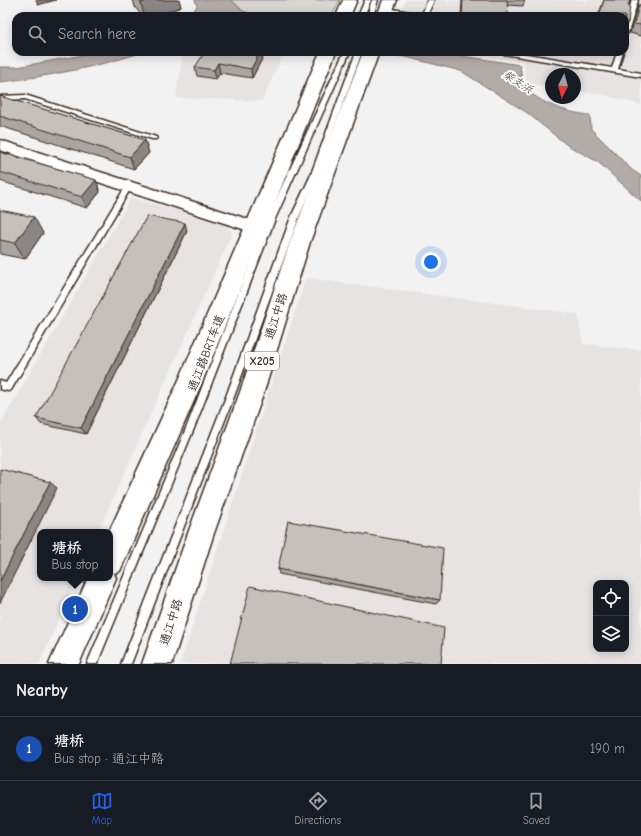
<!DOCTYPE html>
<meta charset="utf-8">
<style>
:root{--surface:#171b24;--page:#242831;--text:#f1f3f6;--muted:#9ea1a6;--line:#363941;--accent:#2563eb}
body{margin:0;font-family:"Comic Neue","LXGW WenKai TC",sans-serif;background:var(--page);color:var(--text)}
.controls{position:absolute;right:12px;bottom:12px;display:grid;overflow:hidden;border-radius:8px;box-shadow:0 2px 10px #0003}
.controls button{width:36px;height:36px;display:grid;place-items:center;padding:0;border:0;border-bottom:1px solid var(--line);background:var(--surface);color:var(--text);font:20px sans-serif}
.compass{position:absolute;left:545px;top:68px;width:36px;height:36px;border-radius:50%;background:var(--surface);box-shadow:0 2px 10px #0003;rotate:186deg}
.you{position:absolute;left:431px;top:262px;width:14px;height:14px;margin:-10px;border:3px solid #fff;border-radius:50%;background:#1a73e8;box-shadow:0 0 0 6px #1a73e833}
.badge{display:grid;place-items:center;width:26px;height:26px;border-radius:50%;background:var(--accent);color:#fff;font-size:13px;font-weight:700}
.pin{position:absolute;translate:-50% -50%;border:2px solid #fff;box-shadow:0 1px 4px #0006}
.popup{position:absolute;left:37px;top:529px;width:76px;height:52px;box-sizing:border-box;display:grid;place-content:center;border-radius:8px;background:var(--surface);filter:drop-shadow(0 1px 3px #0005);font-size:13px;white-space:nowrap;color:var(--muted)}
.popup b{font-size:15px;color:var(--text)}
.popup::after{content:'';position:absolute;left:50%;top:100%;margin-left:-8px;border:8px solid transparent;border-top-color:var(--surface)}
.list{margin:0;padding:0;list-style:none}
h2{display:flex;justify-content:space-between;align-items:center;height:52px;margin:0;padding:0 16px;font-size:17px}
h2 small{font-size:13px;font-weight:400;color:var(--muted)}
.list li{display:grid;grid-template-columns:26px 1fr auto;gap:12px;align-items:center;box-sizing:border-box;height:64px;padding:0 16px;border-top:1px solid var(--line)}
.list b{display:block;font-size:15px;white-space:nowrap}
.list p{margin:0;font-size:13px;white-space:nowrap;color:var(--muted)}
.list em{font-size:13px;font-style:normal;color:var(--muted)}
.icon{flex:none;width:22px;height:22px;fill:none;stroke:currentColor;stroke-width:2;stroke-linecap:round;stroke-linejoin:round}
.map{position:relative;flex:none;width:641px;height:664px;overflow:hidden}
.search{position:absolute;background:var(--surface);box-shadow:0 2px 10px #0003;left:12px;right:12px;top:12px;height:44px;display:flex;align-items:center;gap:10px;box-sizing:border-box;padding:0 14px;border-radius:12px;color:var(--muted);font-size:15px}
.sheet{height:116px;background:var(--surface)}
nav{display:flex;justify-content:space-around;align-items:center;box-sizing:border-box;height:56px;border-top:1px solid var(--line);background:var(--surface);font-size:11px;color:var(--muted)}
nav a{display:grid;justify-items:center;gap:2px}
nav .on{color:var(--accent)}
.map>svg:first-child{display:block}
.built{fill:#e6e3e2;fill-rule:evenodd}
.green{fill:#d8d5d2;stroke:#8a8078}
.water{fill:#b2aba7;stroke:#827770}
.lines{fill:none;stroke-linecap:round;stroke-linejoin:round}
.service-casing{stroke:#3b2a1e;stroke-width:3}
.minor-casing{stroke:#3b2a1e;stroke-width:3}
.primary-casing{stroke:#3b2a1e;stroke-width:3}
.service{fill:#fff;fill-rule:evenodd}
.minor{fill:#fff;fill-rule:evenodd}
.primary{fill:#fff;fill-rule:evenodd}
.wall{fill:#aaa5a3;stroke:#3b2a1e}
.shaded-wall{fill:#8b8684;stroke:#3b2a1e}
.building{fill:#c6c0bd;stroke:#3b2a1e}
.labels{text-anchor:middle;dominant-baseline:central;stroke-width:3.5;stroke-linejoin:round;paint-order:stroke}
.far-water-label{font-size:11px;font-style:italic;fill:#65574e;stroke:#fff}
.shield{fill:#fff;stroke:#766a62;stroke-width:1}
.shield-label{font-size:11px;font-weight:bold;fill:#3b2a1e}
.street-label{font-size:12px;fill:#3b2a1e;stroke:#fff}
</style>
<div class="map">
<svg width="641" height="664" viewBox="0 0 641 664">
<rect width="100%" height="100%" fill="#f3f2f2"/>
<filter id="ink" filterUnits="userSpaceOnUse"><feTurbulence type="fractalNoise" baseFrequency=".025" numOctaves="2"/><feDisplacementMap in="SourceGraphic" scale="8" xChannelSelector="R" yChannelSelector="G"/><feConvolveMatrix kernelMatrix="1 2 1 2 8 2 1 2 1" color-interpolation-filters="sRGB"/></filter>
<g filter="url(#ink)">
<path class="built" d="M406,0H641V105L600,94L575,91V74H551V87L526,84L524,62L465,52H625V16H398Z
M183,52H284L262,101L176,98Z
M131,198L226,223L232,233L98,532H40V578H77L39,664H0V425Z
M306,278L578,314L583,344L641,350V664H180ZM596,583H626V649H596Z"/>
<path class="green" d="M231,0H340L332,16H256L243,11Z"/>
<path class="water" d="M195,0H231L243,11L256,16H190L197,6Z
M99,52H144C96,67 51,76 0,82V67H17Z
M376,52H437L520,65L523,87C544,105 564,112 590,115L591,129L632,170L641,176V201L598,162L567,145L526,112L461,71L410,58Z"/>
<g class="lines">
<defs>
<path id="service" d="M365,0H371L364,16H358Z
M372,0H378L373,16H367Z
M428,0H434L427,16H414L386,12L383,10L386,8L422,14Z
M632,0H638L628,33L625,35V24Z
M344,52H350L275,219L195,426L97,664H87L187,426L267,219Z
M356,52H362L316,177L299,217L235,394L131,664H121L227,394L291,217L310,177Z
M501,52H514L612,68L617,52H623L618,69L641,73V77L504,54Z
M25,95L156,137L157,138L156,139H152L25,99L0,100V96Z
M127,184H131L132,186L11,390L8,391L0,389V381L6,383Z"/>
<path id="minor" d="M0,140L260,223L263,227L260,231L255,233L0,150Z"/>
<path id="primary" d="M343,0H357L350,16H336Z
M383,0H397L391,16H377Z
M320,52H336L203,380L120,571L114,573L116,578L79,664H49L88,578H110L109,532L179,380Z
M363,52H379L310,242L264,392L213,536L172,664H142L187,536L240,392L290,242Z"/>
</defs>
<use href="#service" class="service-casing"/>
<use href="#minor" class="minor-casing"/>
<use href="#primary" class="primary-casing"/>
<use href="#service" class="service"/>
<use href="#minor" class="minor"/>
<use href="#primary" class="primary"/>
</g>
<path class="wall" d="M133,0H179L181,7L155,16H142L135,7Z
M462,0H525L523,6L507,5L508,16H461Z
M604,0H630L628,6V22L625,28V16H598Z
M639,5H641V36L630,33L635,14Z
M264,55L252,78L220,73L216,79L197,76L195,67Z
M0,96L145,140L149,153L134,169L0,126Z
M0,152L96,180L100,192L87,208L0,181Z
M0,210L43,233L25,259L0,254Z
M187,231L86,434L41,424L36,418Z
M278,569L440,600L436,604L279,574Z"/>
<path class="shaded-wall" d="M36,0H56L38,5Z
M148,0H179L181,7L155,16H144L141,3Z
M260,52H264V55L252,78L251,69Z
M218,63L220,73L216,79L214,70Z
M145,140L149,153L134,169L130,157Z
M96,180L100,192L87,208L82,197Z
M34,217L43,233L25,259L15,243Z
M185,223L187,231L86,434L81,428Z
M50,482L57,488L0,603V581Z"/>
<path class="building" d="M139,0H148L141,3Z
M463,0H507L508,16H462Z
M604,0H630L628,6H630L628,22H625V16H599Z
M639,5H641V25L634,24Z
M205,52H260L251,69L218,63L214,70L195,67Z
M0,96L145,140L130,157L0,116Z
M0,152L96,180L82,197L0,172Z
M0,210L34,217L15,243L0,240Z
M147,216L185,223L81,428L36,418Z
M0,469L50,482L0,581Z
M288,521L443,548L440,600L278,569Z
M250,586L444,628L441,664H230Z"/>
</g>
<g class="labels">
<g class="far-water-label">
<text transform="translate(518 82) rotate(32)">柴支浜</text>
</g>
<rect class="shield" x="245" y="352" width="34" height="18" rx="3"/>
<g class="shield-label">
<text x="262" y="361">X205</text>
</g>
<g class="street-label">
<text transform="translate(276 316) rotate(-72)">通江中路</text>
<text transform="translate(206 353) rotate(-69)">通江路BRT车道</text>
<text transform="translate(171 622) rotate(-72)">通江中路</text>
</g>
</g>
</svg>
<div class="controls">
<button><svg class="icon" aria-label="locate" viewBox="0 0 24 24"><circle cx="12" cy="12" r="6"/><path d="M12 2v4M12 18v4M2 12h4M18 12h4"/></svg></button>
<button><svg class="icon" aria-label="layers" viewBox="0 0 24 24"><path d="M12 4l9 5-9 5-9-5zM3 14l9 5 9-5"/></svg></button>
</div>
<svg class="compass" viewBox="-18 -18 36 36"><path d="M0-13l5 13h-10z" fill="#e53935"/><path d="M0 13l5-13h-10z" fill="#9ea1a6"/></svg>
<div class="you"></div>
<div class="pin badge" style="left:75px;top:609px;background:#1a4fb4">1</div>
<div class="popup"><b>塘桥</b>Bus stop</div>
<div class="search"><svg class="icon" aria-label="search" viewBox="0 0 24 24"><circle cx="10" cy="10" r="6"/><path d="M15 15l6 6"/></svg>Search here</div>
</div>
<section class="sheet">
<h2>Nearby<small></small></h2>
<ul class="list">
<li><span class="badge" style="background:#1a4fb4">1</span><div><b>塘桥</b><p>Bus stop · 通江中路</p></div><em>190 m</em></li>
</ul>
</section>
<nav>
<a class="on"><svg class="icon" aria-label="map" viewBox="0 0 24 24"><path d="M3 6l6-2 6 2 6-2v14l-6 2-6-2-6 2zM9 4v14M15 6v14"/></svg>Map</a>
<a><svg class="icon" aria-label="directions" viewBox="0 0 24 24"><path d="M12 3l9 9-9 9-9-9zM9 14v-3h6M13 9l2 2-2 2"/></svg>Directions</a>
<a><svg class="icon" aria-label="saved" viewBox="0 0 24 24"><path d="M7 4h10v16l-5-4-5 4z"/></svg>Saved</a>
</nav>
